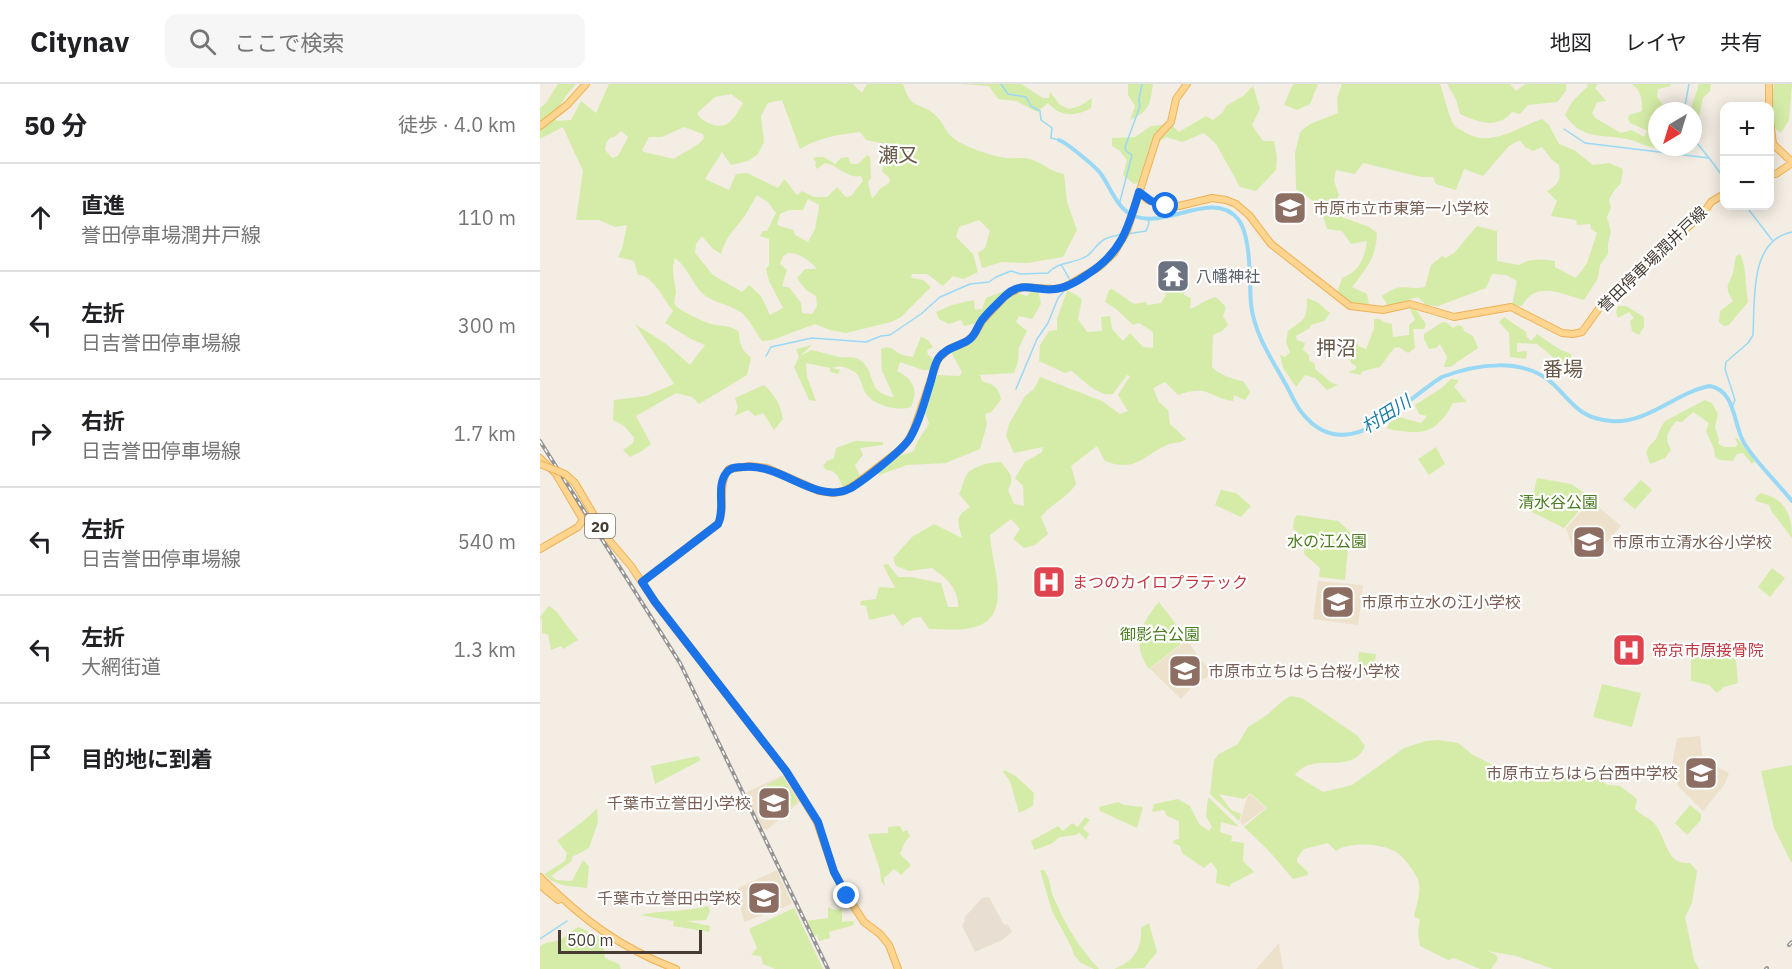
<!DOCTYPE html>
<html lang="ja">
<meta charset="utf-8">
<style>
:root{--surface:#fff;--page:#f6f6f6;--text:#202124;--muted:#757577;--line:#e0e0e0}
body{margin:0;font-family:"IBM Plex Sans","Noto Sans JP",sans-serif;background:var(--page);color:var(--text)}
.controls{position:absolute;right:18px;top:18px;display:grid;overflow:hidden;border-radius:12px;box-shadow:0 3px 15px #0003}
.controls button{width:54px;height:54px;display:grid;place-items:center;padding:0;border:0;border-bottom:2px solid var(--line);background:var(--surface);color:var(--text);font:30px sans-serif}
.compass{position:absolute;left:1108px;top:18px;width:54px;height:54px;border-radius:50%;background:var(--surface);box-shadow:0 3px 15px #0003;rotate:218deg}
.scale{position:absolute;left:18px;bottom:15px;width:144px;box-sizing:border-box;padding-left:6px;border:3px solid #463c33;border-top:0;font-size:16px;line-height:21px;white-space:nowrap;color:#463c33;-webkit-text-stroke:4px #fff;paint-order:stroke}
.stop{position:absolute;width:18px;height:18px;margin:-14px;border:4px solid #1a73e8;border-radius:50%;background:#fff}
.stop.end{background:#1a73e8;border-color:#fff;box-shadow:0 2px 6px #0008}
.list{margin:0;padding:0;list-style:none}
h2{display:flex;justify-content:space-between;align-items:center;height:78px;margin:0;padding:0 24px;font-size:26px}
h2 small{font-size:20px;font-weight:400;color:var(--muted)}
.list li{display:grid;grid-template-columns:39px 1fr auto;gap:18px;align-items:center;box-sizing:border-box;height:108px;padding:0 24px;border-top:2px solid var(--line)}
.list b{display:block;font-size:22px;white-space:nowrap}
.list p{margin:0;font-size:20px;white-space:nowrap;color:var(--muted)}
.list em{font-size:20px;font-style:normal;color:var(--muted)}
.icon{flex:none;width:33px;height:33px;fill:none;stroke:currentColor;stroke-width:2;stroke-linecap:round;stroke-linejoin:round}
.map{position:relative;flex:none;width:1252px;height:885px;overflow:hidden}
header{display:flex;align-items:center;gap:36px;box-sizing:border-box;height:84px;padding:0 30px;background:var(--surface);border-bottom:2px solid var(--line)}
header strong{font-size:28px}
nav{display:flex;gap:33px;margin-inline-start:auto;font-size:21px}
.search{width:420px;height:54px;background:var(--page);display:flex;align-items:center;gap:15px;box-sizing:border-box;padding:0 21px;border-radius:12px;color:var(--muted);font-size:22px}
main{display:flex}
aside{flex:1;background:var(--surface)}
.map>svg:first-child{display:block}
.residential{fill:#e8ded1}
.education{fill:#eee1cb}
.green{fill:#d4eca8;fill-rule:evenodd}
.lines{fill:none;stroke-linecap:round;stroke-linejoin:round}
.stream{stroke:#99d9f6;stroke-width:1.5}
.river{stroke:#99d9f6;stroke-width:4}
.major-casing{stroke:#eeb257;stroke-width:8}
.major{stroke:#ffd590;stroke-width:6}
.rail-casing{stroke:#949494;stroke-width:4}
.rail{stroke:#fff;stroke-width:1.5;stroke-dasharray:4.5;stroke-linecap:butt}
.major-bridge-casing{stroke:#eeb257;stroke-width:8;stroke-linecap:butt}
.major-bridge{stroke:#ffd590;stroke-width:6}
.route{stroke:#1a73e8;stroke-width:8}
.labels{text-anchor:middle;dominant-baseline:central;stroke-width:4.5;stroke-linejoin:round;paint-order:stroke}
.shield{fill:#fff;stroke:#7e7670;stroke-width:1.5}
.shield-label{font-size:15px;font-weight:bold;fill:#463c33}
.education-label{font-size:16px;fill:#785e54;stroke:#fff;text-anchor:start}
.street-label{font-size:16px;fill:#463c33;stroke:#fff}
.worship-label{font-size:16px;fill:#5b616d;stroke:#fff;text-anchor:start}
.park-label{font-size:16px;fill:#4c7c21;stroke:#fff}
.health-label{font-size:16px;fill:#be3a42;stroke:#fff;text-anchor:start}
.water-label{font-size:18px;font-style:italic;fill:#217da9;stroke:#fff}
.quarter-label{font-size:20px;fill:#695949;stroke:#fff}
</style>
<header>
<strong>Citynav</strong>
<div class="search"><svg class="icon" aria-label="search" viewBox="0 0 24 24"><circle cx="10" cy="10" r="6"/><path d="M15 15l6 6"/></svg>ここで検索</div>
<nav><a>地図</a><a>レイヤ</a><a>共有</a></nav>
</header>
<main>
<aside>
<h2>50 分<small>徒歩 · 4.0 km</small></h2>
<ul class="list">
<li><svg class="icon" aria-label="ahead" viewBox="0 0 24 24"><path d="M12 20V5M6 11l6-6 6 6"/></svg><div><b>直進</b><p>誉田停車場潤井戸線</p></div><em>110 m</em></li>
<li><svg class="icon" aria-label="left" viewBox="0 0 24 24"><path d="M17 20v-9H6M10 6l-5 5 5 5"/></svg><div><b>左折</b><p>日吉誉田停車場線</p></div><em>300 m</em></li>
<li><svg class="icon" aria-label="right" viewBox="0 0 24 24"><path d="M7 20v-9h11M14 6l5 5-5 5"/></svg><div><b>右折</b><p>日吉誉田停車場線</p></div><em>1.7 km</em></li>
<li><svg class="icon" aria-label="left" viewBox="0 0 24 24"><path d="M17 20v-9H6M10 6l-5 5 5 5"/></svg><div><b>左折</b><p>日吉誉田停車場線</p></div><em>540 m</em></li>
<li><svg class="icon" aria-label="left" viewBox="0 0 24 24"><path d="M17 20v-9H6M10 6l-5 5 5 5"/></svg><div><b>左折</b><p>大網街道</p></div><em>1.3 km</em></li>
<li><svg class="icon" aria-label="arrive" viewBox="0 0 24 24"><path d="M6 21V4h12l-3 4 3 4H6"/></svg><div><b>目的地に到着</b></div></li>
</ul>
</aside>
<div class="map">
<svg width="1252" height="885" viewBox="0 0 1252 885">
<rect width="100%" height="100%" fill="#f3ede3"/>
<path class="residential" d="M449,813L464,841L467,840L472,848L462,856L435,868L422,841L425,836L424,834L442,814Z"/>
<path class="education" d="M1051,416L1081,442L1052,475L1035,472L1026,444Z
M778,497L823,501L818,541L773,535Z
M647,556L660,575L674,589L655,600L641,615L610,585Z
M1160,652L1162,670L1168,679L1189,689L1185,700L1163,727L1138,702L1132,680L1137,654Z
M245,690L261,717L227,746L221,743L205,709Z
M710,710L726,724L703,741L700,738L707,713Z
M237,786L252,820L204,838L196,805Z
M739,859L743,885H716Z"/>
<path class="green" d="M18,0H36L26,12L14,32L17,37L31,36L41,17L56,29L69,0H313L322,9L327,0H363C372,28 377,16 394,30C402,36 404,45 411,52C422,63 452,72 467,74C474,75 483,73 490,75C502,78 508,87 524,90L527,118L537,146L523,173L487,179L462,178L442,184L438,169L445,164L450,147L439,136L419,143L416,153L433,170L438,188L424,195L413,192L403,202L387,190H372L371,194L383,196L391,203L361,233L351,238L306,249L290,246L275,240L232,256L222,257C215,248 209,233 199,227C186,219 172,219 161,208C151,197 147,183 135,174C131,186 134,195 136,207C136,212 133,216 135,221C137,225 162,237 168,239C179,243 190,240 199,248C199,260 202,266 211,274L207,291L159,320L152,313L136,309L96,332L111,360L102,367L90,373L83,366L93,359L94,353L84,342L73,336L74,316L106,312L134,300L95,240L125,259L150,281L165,261L151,255L125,239L133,227C124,216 113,191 98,191L94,177L78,173L82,165L87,141L75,143L59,136H36L43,87L23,43L0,55V24L6,19ZM191,10L203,19C194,34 188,48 168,39C163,36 160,35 157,29L175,13ZM242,16L260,65C279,53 298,51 320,48L326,56L350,61L342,87L350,95L349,99L341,104L333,114L331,112L328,98L331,94L330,73L327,71L318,80H311L308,73L301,74L295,80L284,73H275L273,75L276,78L275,81L277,85L285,79C298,81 307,95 321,92L323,97L311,112L306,113L297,103L287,113H274L262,107L258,111C252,108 250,100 244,95L238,104L207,89L196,90L189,106L165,95L182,68L191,81L208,77L218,70L224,58L221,32L228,19ZM144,43L163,50L164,54C156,65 144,67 134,75L104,68L102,66L109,53H122ZM81,47L88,53L78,72L72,74L65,66L66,59L70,54L74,53ZM217,111L228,118L236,129L227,147H223L220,152L229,155V181L226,185L229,197L243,224L230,231L221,212L209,201L202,208L173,191L155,169L156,160L162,152L173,165L181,170C185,156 192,147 201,137C207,129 212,119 217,111ZM268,115L279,121V124L275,145L268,158L255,151L253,146L237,141L240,130L249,126H263ZM248,169C260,169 269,176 277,185H265L257,194L266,206L276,212L277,222L272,230L262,229L261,219L250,204L242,202L247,186L240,180L243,172Z
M421,0H481L503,14H509L510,8L520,21L529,25L540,22L552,14L551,24C536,33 520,33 508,19L497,28L476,17L458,15L449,2Z
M588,0H613C610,20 610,27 590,36L595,22L588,11Z
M754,0H778L770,20L757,26L744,21L752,2Z
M802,0H900C904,11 908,31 914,41C916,44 922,46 926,49C951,64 978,43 1002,35L1009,41L1019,60L1034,66L1053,81L1069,79L1083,85L1081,99L1073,108L1069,116L1071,124L1067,133L1071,148L1068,159V170L1060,181L1058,194L1044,216C1022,211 996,195 982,222L972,221L977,197L966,191L952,190L946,204L898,222L886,221L878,213L848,222L842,212C864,197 863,207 885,203L891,181L902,172L906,174L914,169L937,142L957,147V177L979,181C991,174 1002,175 1015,177V183L1036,194L1047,179L1057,149L1051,145L1050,140L1037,141L1036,136L1011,132L1017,117L1007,107C1020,100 1021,94 1019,81L1012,76L1002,63L993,67L985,63L980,56L969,62L943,92L924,85L916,106L896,100L893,93H881L823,79L815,90L796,86L794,97L799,111L791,129L829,143L837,149C836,174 827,184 812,203L827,210L829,221L810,222L797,209L802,194C820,187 824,175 827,157L811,160L802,147L787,145L780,122L756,105L755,69L760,48L770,40L798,29L797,14Z
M907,0H970L976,7L985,0H1026V7L1017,18L988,21L980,30L972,28C957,46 938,38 920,30L916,15Z
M1047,0H1058L1055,4L1066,17L1057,18L1052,29L1055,34L1081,49L1092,46L1104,53L1107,48L1106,46L1090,39L1088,35L1089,31L1102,27C1102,15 1102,8 1092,0H1130L1131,2L1118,5L1117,13L1123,20L1125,26L1117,27V63H1119L1117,64C1108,63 1102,60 1094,57C1068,48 1045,60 1025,31L1032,18L1048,2Z
M1159,0H1171L1170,7L1163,14L1157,41L1153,39V27H1150Z
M1234,0H1252L1249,36L1241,49L1233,43L1232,15Z
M713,2L720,25L712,41L723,57H734L737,73L736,86L716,107L700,103L676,60L664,49L642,58L626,53L609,66L598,99L594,100L583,91L587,76L579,66L572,62V54L595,53L611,42L631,40L639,48L666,32L673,36L683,28L686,22L703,12Z
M1200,170C1206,180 1206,205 1208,218L1189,241L1184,242L1179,238L1180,227L1193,217C1183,199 1189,204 1193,188C1195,183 1194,177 1196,172Z
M631,185L643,196L644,211L651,214L650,225C659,222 667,214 676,213L686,223L683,232L688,241L682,247L673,251L672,283C678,290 694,296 703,297L710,308L705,316L694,311L693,317C667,313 669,300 638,311L625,298L613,304L619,318L628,326L630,340L646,355C640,360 635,358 629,360C602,372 596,389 565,377L557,362L531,382L536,400C527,414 511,420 501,433L508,450L495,461L484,464L473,455L480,445L471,435L450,451C451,481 476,535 431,544C418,547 403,545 389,545L381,533L373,534L362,542L354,530L329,536L326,522L320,521L321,517L336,515L339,503L355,504L343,481L348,480L358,493H371L401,499L408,523H418C419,504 406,494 392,484L369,487L356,482L353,474L372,453L394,440L422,454C418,438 414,433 430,423L419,410C422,405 423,397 426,392C431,382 451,378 461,378C470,389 475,393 468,406L474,420L484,422L483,402L475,394L485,378L502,368L503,363L474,369L466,352L469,340L485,312L494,305L500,293L562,317L580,330L588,327L578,311L590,292L587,291L573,310C558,313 543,296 532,287L525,289L499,277L500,261L509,247L517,246V235L527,207L533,209L542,215L538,235L547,248L562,247L561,233L570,232L572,245L583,257L590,249L603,263L613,264V248L599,239L593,241L575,224L565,218L569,206L572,205L594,220L605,218L608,221L621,219L626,211L618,199L623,190Z
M498,205L501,220L492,235L479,232L476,238L487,247L479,263L478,278L474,289L440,291L442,297C454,301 459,303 461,316L451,328L445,330L447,340L440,365L406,379L367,381L339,391L337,387L354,374L374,367L377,358L389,340L384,325L395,295L398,291L420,292L422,288L412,270L413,265L427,260L440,249L437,239L424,242L421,236L409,240L399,235L396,228L412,221L434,216L435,226L442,225L446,214L466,206L487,212L492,206Z
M767,214L777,218L790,229L784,237L771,241L770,244L756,252L757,256L765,259L763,266L769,271V276L775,280V285L792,299L798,301L787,306L775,294L765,291L756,303L743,284L740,271L745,273L750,268L746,258L748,247C765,234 767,237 767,214Z
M873,222L886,240L884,245H873L875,264L868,269L859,263L854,264L840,283L823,287L820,291L808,288L816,285V282L811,279L809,265L817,256L818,262L826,265L834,245V235H840L843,238L852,240L853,253L869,251V241L875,236L870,225Z
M1078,222H1086L1104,233V243L1099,251L1092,247L1090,237L1094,234L1089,228L1078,234L1076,228Z
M964,233L986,248L987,253L991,257L997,250L1019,265L1031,270L1034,286L1025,283L997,260L977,259V268L987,267L986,275L970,273L969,249L959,238Z
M906,238L913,244L918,241L923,243L924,247L933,252L938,264L910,283H904L907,273L900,260L896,264L889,265L884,255V250L901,239Z
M381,253L388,256L393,263L387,266L388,271L393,275L390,286H383L360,278L357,287C373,295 379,305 371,323C358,327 338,323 328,312C318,301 325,290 306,284C300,282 298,282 292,284L300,286L298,290L290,288V284L266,279L267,293L276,317L269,316L254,283L259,273L256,265L272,261L261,271L272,266C281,268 290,271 299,273C305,274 312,272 318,275C339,287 323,308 354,313L342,287L341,265C352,260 354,268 363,271C366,272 369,272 373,273Z
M911,295L919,296L914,303L927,318L913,319C894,353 882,350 847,345L849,339L859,333L881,339L887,332L879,330L875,321L903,303Z
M224,301C234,310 241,321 243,335L234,346L223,329L215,332L208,326L195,332L198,323L195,314Z
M1165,316L1172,319L1178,330L1175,343L1179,356L1178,360L1185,363H1195L1198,360L1195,355L1197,354L1215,377L1212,380L1203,369L1197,370L1193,377L1180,376L1175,373L1174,365L1166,347L1169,339L1153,328L1142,338L1136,337C1127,349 1124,353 1131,366L1125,374L1110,380L1106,368L1109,362L1116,355L1121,343L1125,337Z
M315,357L343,358V361L320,364L323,371L315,381L321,395L304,406C300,397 297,385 286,386L283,382L287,377L294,374L296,364Z
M896,363L905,380L889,391L878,375Z
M997,394L1031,400L1051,413L1024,444L990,427Z
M1101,396L1112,406L1095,425L1083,415Z
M681,406L696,409L711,422L701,433L675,421Z
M1221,409C1246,415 1252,431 1252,454L1232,428L1229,421L1216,417L1215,414Z
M757,431L798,437L817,454L808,463L805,496L779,493L780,484L764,470L765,454L761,453L753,444L754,436Z
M1232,484L1245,494L1230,513L1218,503Z
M619,518L647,555L609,585C591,561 601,538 619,518Z
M9,522L16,527L38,556L23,565L21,562L11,566L8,551L2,549V536L0,533Z
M1190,556L1196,577L1198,599L1184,603L1177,609L1169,601L1151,597V574Z
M819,568L836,570L833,592L817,591Z
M1062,600L1101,609L1092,643L1053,633Z
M750,612L762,614L818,652L825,662C812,693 773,666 755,691L783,708L812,701L864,664L886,657L898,656L918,659L933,671L965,687L984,694L1050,691L1068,701L1080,702L1097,715L1095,725C1101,732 1109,733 1114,739C1128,755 1125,781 1150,779L1157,787L1152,819L1145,833L1154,876L1159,885H1013L976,872L948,867L956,871L958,875L951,885H940L914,874L908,876L880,862L878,848L880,835L874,833C876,822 882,807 878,796C875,788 865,775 859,770C846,759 809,757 796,767L788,759L764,765L757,774V778L768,788V791L753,795L728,766L704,743L727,724L710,709L704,715L679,710L691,726L701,730L699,737L670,710L674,676L679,670L698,660L708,643L727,631L740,619Z
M158,672L161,676L115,700L111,682Z
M1252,681V778H1251L1234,744L1221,687Z
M465,686L477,693L494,709L493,722L479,729L470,697L463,688Z
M243,693L257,717L244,729L227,701Z
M668,713L699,743L681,738L680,748L692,752L691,757L704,759L703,777L714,788L691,800L690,803L676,799L677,786L671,778L664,784L642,769L640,762L633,759L634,756L639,755V737L627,732L624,726L612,728L614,720L638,715L650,722L659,740L669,747L672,743L666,732Z
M578,718L584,721L603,723L597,744L560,727L559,723Z
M1150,721L1161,730V736L1147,751L1135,739Z
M57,724L58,738L49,764L32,773V777L11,792L16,796L32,797L43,776L49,782L47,804C30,802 16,803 4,790L25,777L27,769L17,757C30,746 46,737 57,724Z
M545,733L550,736L543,744L549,750L546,756L539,748L536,751L520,753L511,760L494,766L491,757L518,742L523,747L532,739L538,743Z
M360,742L363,748L367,746L370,752L365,758L360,770L371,781L361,791L354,785L344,794L345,802L341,797L340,786L328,750L348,749V743Z
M500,786H504C511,796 509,802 513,812C524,839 539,864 559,885H554L541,879L534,871L531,862L512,827Z
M231,798L241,816L238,818L241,824L220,832L212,808Z
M168,822L170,827L166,836L146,837L170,842L169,848L133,842L134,837L100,831C123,826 145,828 168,822Z
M288,823L295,826L302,825V838L313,837L314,841L289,848L290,854L279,857L277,851L273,852L266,837L288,834Z
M254,824L283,885H235L223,880L221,872L211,871L217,864L209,845Z
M609,839L617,868L604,884L574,885C594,877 602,865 601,844Z
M39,843L63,855L65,874L79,880L81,885H0V862C7,857 11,859 19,856C26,854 31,846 39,843Z"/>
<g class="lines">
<path class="stream" d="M461,0L468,10L486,13L491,22L500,27L501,36L512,44L511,54L519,56
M1144,27L1149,0
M1024,45L1045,59L1169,74L1184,94
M1153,54L1169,74
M579,121L592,71L586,67L585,63L600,22L599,15L602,0
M1206,122L1232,156
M587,150L606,147L609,139L608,136
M522,182L530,196
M226,272L231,263L272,254L326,258L341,252L350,251L381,230L400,213L430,200L449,198L456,193L471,187L481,190L508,189C518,177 535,180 547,172C554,167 557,159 565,155C571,152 576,153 582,149
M476,305L497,255L508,239L518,214L526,205
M1193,321L1195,316L1185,285L1186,278L1208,259L1213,251C1215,217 1209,156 1252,148
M0,855L27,837"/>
<path class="river" d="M519,56C527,59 556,83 561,90C571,104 577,125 594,132C627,145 673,105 698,135C712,153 709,198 711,220C714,249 731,274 745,299C751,309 755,321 763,330C808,385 862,317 902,293C936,280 983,273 1012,299C1032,317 1039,335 1071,337C1108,340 1136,308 1170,302C1196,307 1193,340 1204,359C1217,380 1237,398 1252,417"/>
<defs>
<path id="major" d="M1229,22V0
M1230,36L1233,60L1252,78
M0,42L27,21L46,0
M1230,90H1236L1252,79
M599,108L608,116L626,122H639L672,114L686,116L696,120L709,131L731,160L810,222L843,226L870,220L914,233L971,223L1022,249L1033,250L1042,248L1068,212L1162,131L1171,118L1184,110
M0,374L16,390L43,436L38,443L0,465
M35,399L68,455L91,482L115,518L246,687L277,738L294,788L307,812L324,838L340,850L349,861L358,885
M102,498L178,440C187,422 176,401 189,385L210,382L227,384L279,407L294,409L304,407L316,400L360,366L368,357L374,345L398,275L409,265L426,258L434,251L442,237L466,211L482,203L514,205L525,203L559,183L574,169L587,147L617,53L631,38L636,15L647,0
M0,793C42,835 80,864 136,885
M0,801L18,816"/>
</defs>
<use href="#major" class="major-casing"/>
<use href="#major" class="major"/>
<defs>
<path id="rail" d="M0,357L140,579L288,885
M1249,861L1252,858
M1226,885L1227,884"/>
</defs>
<use href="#rail" class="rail-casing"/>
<use href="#rail" class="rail"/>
<defs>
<path id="major-bridge" d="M0,380L25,390L35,399"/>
</defs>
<use href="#major-bridge" class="major-bridge-casing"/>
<use href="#major-bridge" class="major-bridge"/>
</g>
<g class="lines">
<path class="route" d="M307,812L294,788L278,738L246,687L115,518L102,498L178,440C186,424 175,402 187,388C191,383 198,383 204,383C243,379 276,422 311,404C324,396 362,367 370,354C379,339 384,320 389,303C392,295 393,285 397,277C403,264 419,263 430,255C436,250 437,243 442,236C448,228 457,220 464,213C482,195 495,208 515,205C527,204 538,197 548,190C581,169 588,145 599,108L611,117L626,122"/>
</g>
<defs>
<symbol id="school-square" viewBox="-11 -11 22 22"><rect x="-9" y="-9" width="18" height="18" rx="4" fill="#8d6e63" stroke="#fff"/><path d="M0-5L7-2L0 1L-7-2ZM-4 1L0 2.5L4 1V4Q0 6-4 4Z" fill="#fff"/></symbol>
<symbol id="temple-square" viewBox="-11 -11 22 22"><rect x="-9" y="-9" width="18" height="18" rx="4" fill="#6b7280" stroke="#fff"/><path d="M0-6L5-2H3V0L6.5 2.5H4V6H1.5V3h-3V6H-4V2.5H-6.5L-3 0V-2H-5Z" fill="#fff"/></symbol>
<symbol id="hospital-square" viewBox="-11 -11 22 22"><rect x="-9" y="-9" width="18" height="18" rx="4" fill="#e0444e" stroke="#fff"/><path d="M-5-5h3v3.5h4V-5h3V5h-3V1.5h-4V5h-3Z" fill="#fff"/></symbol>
</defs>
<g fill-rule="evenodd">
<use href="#school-square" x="731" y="105" width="38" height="38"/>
<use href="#temple-square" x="614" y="173" width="38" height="38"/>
<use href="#school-square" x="1030" y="439" width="38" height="38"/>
<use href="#hospital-square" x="490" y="479" width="38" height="38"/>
<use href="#school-square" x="779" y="499" width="38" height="38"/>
<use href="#hospital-square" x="1070" y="547" width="38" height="38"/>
<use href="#school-square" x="626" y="568" width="38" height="38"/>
<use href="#school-square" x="1142" y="670" width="38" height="38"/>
<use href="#school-square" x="215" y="700" width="38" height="38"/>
<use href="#school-square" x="205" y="795" width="38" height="38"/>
</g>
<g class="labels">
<rect class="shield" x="45" y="430" width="30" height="24" rx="4.5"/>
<g class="shield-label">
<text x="60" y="442">20</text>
</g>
<g class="education-label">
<text x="773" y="124">市原市立市東第一小学校</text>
<text x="1072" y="458">市原市立清水谷小学校</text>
<text x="821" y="518">市原市立水の江小学校</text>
<text x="668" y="587">市原市立ちはら台桜小学校</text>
<text x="1138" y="689" text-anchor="end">市原市立ちはら台西中学校</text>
<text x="211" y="719" text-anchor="end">千葉市立誉田小学校</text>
<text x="201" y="814" text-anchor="end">千葉市立誉田中学校</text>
</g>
<g class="street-label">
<text transform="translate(1112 175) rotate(-44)">誉田停車場潤井戸線</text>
</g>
<g class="worship-label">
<text x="656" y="192">八幡神社</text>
</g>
<g class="park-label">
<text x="1018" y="418">清水谷公園</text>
<text x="787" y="457">水の江公園</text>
<text x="620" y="550">御影台公園</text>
</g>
<g class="health-label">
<text x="532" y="498">まつのカイロプラテック</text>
<text x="1112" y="566">帝京市原接骨院</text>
</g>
<g class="water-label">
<text transform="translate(846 330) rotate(-32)">村田川</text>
</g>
<g class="quarter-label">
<text x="358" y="70">瀬又</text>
<text x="796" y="263">押沼</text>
<text x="1023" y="284">番場</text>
</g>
</g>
</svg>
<div class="controls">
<button>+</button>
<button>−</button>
</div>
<svg class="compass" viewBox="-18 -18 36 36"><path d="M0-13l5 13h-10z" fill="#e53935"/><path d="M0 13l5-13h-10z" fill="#757577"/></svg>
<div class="scale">500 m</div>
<div class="stop" style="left:626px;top:122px"></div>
<div class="stop end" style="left:307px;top:812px"></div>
</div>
</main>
